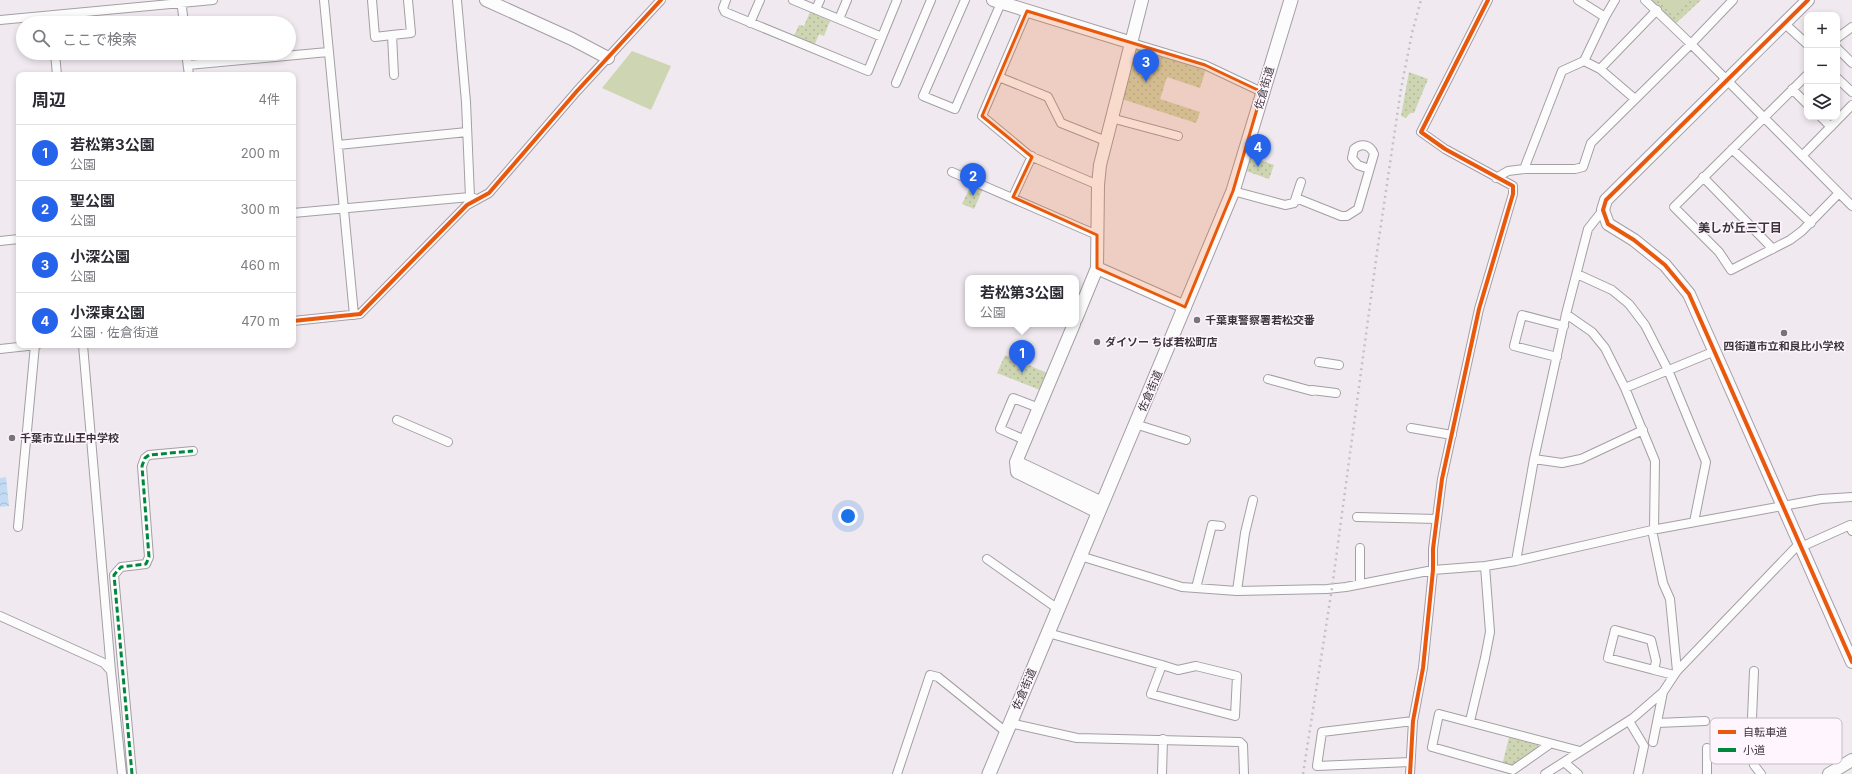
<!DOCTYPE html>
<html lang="ja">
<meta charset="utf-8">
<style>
:root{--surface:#fff;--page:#f2f2f3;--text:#2b2b33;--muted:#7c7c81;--line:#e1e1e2;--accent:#2563eb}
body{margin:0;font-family:Inter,"Noto Sans JP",sans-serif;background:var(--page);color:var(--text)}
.controls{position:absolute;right:12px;top:12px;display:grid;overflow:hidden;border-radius:8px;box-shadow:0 2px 6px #0003}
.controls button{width:36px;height:36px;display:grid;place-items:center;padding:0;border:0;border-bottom:1px solid var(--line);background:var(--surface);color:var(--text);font:20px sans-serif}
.you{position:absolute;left:848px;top:516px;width:14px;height:14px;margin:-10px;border:3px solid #fff;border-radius:50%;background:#1a73e8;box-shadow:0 0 0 6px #1a73e833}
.badge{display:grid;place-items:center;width:26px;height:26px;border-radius:50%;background:var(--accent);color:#fff;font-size:13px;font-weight:700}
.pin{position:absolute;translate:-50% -33px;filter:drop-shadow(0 1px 2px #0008)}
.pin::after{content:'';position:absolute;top:21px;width:14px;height:12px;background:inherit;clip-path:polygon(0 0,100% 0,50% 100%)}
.popup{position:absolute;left:965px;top:275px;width:114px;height:52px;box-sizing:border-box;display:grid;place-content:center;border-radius:8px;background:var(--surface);filter:drop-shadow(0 1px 3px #0005);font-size:13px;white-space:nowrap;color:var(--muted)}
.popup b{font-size:15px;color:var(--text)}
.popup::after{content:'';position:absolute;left:50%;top:100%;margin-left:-8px;border:8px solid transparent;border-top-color:var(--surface)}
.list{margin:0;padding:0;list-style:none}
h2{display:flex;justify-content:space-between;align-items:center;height:52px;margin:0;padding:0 16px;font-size:17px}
h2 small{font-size:13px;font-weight:400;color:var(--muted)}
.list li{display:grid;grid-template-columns:26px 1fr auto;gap:12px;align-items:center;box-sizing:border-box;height:56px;padding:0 16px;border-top:1px solid var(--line)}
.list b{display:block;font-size:15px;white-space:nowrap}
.list p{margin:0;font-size:13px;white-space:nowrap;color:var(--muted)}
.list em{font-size:13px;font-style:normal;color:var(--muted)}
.icon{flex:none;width:22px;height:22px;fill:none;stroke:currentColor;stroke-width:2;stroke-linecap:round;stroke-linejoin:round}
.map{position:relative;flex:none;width:1852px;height:774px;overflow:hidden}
.search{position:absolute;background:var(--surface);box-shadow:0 2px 6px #0003;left:16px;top:16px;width:280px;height:44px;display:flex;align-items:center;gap:10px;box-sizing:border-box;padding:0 14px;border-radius:22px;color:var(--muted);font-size:15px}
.panel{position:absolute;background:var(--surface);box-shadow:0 2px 6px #0003;left:16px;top:72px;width:280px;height:276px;border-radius:8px}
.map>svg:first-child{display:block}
.grass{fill:url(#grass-dots)}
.pitch{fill:#ced5b2}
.water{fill:url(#water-waves)}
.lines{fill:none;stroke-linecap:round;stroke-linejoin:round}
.street-casing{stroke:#a49fa4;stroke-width:10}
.secondary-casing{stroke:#a49fa4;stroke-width:14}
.primary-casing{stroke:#a49fa4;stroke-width:15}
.street{stroke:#fdfcfd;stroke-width:8}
.secondary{stroke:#fdfcfd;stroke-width:12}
.primary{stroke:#fdfcfd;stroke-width:13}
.rail{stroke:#c3c1c3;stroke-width:2.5;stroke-dasharray:2 4;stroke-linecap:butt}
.quiet{stroke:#00873e;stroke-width:3;stroke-dasharray:6 3;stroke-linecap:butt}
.cycleway-casing{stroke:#fef5fe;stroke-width:6}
.cycleway{stroke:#e8590c;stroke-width:4}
.marked{fill:#e8590c;fill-opacity:0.2;stroke:#e8590c;stroke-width:3;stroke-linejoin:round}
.poi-dot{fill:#7a747a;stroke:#fef5fe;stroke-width:1.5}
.labels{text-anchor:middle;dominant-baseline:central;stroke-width:3;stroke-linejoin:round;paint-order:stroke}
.street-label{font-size:11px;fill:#3b353b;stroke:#fef5fe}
.poi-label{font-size:11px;font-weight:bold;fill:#3b353b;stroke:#fef5fe;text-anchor:start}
.neighbourhood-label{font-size:12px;font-weight:bold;fill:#3b353b;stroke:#fef5fe}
.key{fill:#fef5fe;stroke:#c4bbc4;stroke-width:1}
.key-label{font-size:11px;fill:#3b353b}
</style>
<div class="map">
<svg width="1852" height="774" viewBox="0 0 1852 774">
<defs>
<pattern id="grass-dots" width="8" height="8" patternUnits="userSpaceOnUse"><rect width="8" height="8" fill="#ced5b2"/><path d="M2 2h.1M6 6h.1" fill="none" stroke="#b2b79a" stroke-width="1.8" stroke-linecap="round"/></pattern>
<pattern id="water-waves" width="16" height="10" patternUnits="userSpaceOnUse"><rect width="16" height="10" fill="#c3daf4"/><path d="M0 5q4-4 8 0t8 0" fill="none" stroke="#a8bcd2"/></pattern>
</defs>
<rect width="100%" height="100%" fill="#f0eaf0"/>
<path class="grass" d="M1645,0H1701L1673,26Z
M810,12L830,21L824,36L819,34L814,46L793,38L799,25L804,26Z
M1136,47L1206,69L1200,88L1167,77L1160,99L1200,112L1196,123L1122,99Z
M1409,72L1428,79L1414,113H1410L1406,118L1401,116Z
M1248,156L1274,165L1269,179L1243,170Z
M972,183L983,189L974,209L962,204Z
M1005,355L1047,373L1040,390L997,373Z
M1509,737L1538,745L1537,751L1514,767L1502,766Z"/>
<path class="pitch" d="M1661,0H1688L1674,13Z
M632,51L671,66L651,110L602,88Z"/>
<path class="water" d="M6,477L9,506L0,507V478Z"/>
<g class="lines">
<defs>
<path id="street" d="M181,0L184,23
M324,0L354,315
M372,0L375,37L392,35
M457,0L466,102L470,197
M726,0L723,8L725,12L868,71L897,0
M793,0L882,37
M965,0L923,96L955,109L1001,3
M1578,0L1605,17
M1615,0L1605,17L1584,61L1600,69L1635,99
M1645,0L1691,44L1852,206
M816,9L820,0
M1027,11L982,116L1030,156L1098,185
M839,19L847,0
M0,20L213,0
M750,23L760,0
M1784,23L1807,44
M1837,38L1852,27
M1132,43L1205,65L1262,92
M1837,48L1852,63
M55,53L57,75
M186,53L189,75
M188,65L328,52
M1600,69L1657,10
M394,75L392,35L411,33L408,0
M1807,75L1674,207L1719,252L1731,270L1790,240L1802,231L1839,193
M999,77L1048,97L1061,123L1106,141
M1837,78L1852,92
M896,83L931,0
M1792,89L1807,104
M1821,117L1831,127
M1111,118L1178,136
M338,145L467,132
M1732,149L1811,223
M1802,156L1852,105
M1524,169L1562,71L1584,61
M952,172L1097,235
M1703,177L1773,249
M1496,178L1508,171L1524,169H1575L1583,167L1591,143L1691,44L1733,0
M1233,191L1285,205L1294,203L1301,182
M1013,197L1032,156
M1296,198L1341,216H1347L1358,209L1374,154C1370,144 1361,143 1354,149L1352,158L1358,165L1369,169
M293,213L470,197L474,198
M0,241L19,239
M1577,274L1612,290L1629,304L1645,325L1668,370L1706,462L1694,522
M1566,314L1592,332L1605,348L1625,388L1655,461L1654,529
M293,321L360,314L467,205L489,193L577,91L661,0
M83,345L111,671L122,774
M0,349L37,345
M1557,357L1514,346L1522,315L1564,326
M1319,362L1339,365
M1268,379L1312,391
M1625,388L1715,351
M1312,390L1336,393
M397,420L448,442
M1135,424L1186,440
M1411,428L1452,435
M1025,440L1000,429L1013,398L1039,408
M1534,459L1562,463L1581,459L1643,430
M1357,517L1437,519
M18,527L35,345
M1652,530L1663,583L1670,599L1677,671
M1801,547L1850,525L1852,531
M1080,556L1182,587L1237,591L1327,589L1346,587L1433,570L1485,566L1516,561L1652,530L1821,499L1852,497
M987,559L1058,609
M1516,561L1534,459L1566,314L1588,229L1603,210
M1360,584V548
M1196,588L1212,525L1221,526
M1237,591L1245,533L1253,500
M0,616L104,663L111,671
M1048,633L1162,665L1178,670L1196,666L1237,676L1235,716L1151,694L1162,665
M1654,670L1608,658L1615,630L1651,640L1656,661L1654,670L1674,675
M1754,671L1752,718L1754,765L1761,774
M1470,721L1485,658L1490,632L1485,566
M1629,721L1644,746L1638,774
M1010,723L1077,738L1240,742L1243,745L1244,774
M1657,723L1705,721
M1653,742L1663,692
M1550,744L1513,770L1432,747L1439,714L1580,751
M1707,748V774
M1410,762L1317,766L1322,732L1413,721
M1564,762L1578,774
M132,774L114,575L121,567L146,564L149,557L142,466L145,458L149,455L193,451
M897,774L930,675L938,677L1006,732
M1162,774L1163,739
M1410,774L1413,721L1423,668L1433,570V549L1442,479L1479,309L1513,194V186L1445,149L1421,132L1488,0
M1545,774L1633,718L1663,692L1677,671L1799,544"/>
<path id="secondary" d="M486,0L572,39L608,58
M993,0L1132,43
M1808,0L1606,200L1603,210L1608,224L1634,240L1665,265L1689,294L1852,662
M1097,268L1185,307
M1076,319L1097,268L1098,185L1100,165L1142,0
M1074,324L1016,462L1017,472L1098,512
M1016,462L1102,503
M1829,774L1852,760"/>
<path id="primary" d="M989,774L1233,191L1291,0"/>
</defs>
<use href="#street" class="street-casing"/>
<use href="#secondary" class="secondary-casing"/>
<use href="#primary" class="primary-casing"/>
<use href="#street" class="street"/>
<use href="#secondary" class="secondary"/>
<use href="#primary" class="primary"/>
<path class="rail" d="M1303,774L1332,588L1378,245L1401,89L1412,33L1421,0"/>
<path class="quiet" d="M132,774L114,575L121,567L146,564L149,557L142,466L145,458L149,455L193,451"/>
<defs>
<path id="cycleway" d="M1808,0L1606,200L1603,210L1608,224L1634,240L1665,265L1689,294L1852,662
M293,321L360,314L467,205L489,193L577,91L661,0
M1410,774L1413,721L1423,668L1433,570V549L1442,479L1479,309L1513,194V186L1445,149L1421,132L1488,0"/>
</defs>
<use href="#cycleway" class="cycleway-casing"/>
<use href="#cycleway" class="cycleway"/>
</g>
<path class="marked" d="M1027,11L1205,65L1262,92L1233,191L1185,307L1097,268V235L1013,197L1032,157L982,116Z"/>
<g class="poi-dot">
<circle cx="1197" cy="320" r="4"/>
<circle cx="1784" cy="333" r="4"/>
<circle cx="1097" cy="342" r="4"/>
<circle cx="12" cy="438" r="4"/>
</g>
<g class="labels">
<g class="street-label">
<text transform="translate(1264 88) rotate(-74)">佐倉街道</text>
<text transform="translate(1150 391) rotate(-67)">佐倉街道</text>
<text transform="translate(1024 689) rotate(-67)">佐倉街道</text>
</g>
<g class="poi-label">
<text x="1205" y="320">千葉東警察署若松交番</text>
<text x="1105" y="342">ダイソー ちば若松町店</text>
<text x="1784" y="346" text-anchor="middle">四街道市立和良比小学校</text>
<text x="20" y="438">千葉市立山王中学校</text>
</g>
<g class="neighbourhood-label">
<text x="1740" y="227">美しが丘三丁目</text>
</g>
</g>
<rect x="1710" y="718" width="132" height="46" rx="6" class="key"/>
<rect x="1718" y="730" width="18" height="4" fill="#e8590c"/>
<rect x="1718" y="748" width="18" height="4" fill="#00873e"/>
<g class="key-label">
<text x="1743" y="736">自転車道</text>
<text x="1743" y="754">小道</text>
</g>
</svg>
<div class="controls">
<button>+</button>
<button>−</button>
<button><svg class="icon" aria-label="layers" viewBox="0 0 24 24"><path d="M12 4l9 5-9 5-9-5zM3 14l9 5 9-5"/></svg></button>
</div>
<div class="you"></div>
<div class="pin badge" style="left:1022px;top:373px">1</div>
<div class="popup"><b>若松第3公園</b>公園</div>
<div class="pin badge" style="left:973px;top:196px">2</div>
<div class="pin badge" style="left:1146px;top:82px">3</div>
<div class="pin badge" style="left:1258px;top:167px">4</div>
<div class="search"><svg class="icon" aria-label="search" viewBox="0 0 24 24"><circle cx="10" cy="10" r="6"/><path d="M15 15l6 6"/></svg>ここで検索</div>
<section class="panel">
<h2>周辺<small>4件</small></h2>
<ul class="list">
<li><span class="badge">1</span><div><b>若松第3公園</b><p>公園</p></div><em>200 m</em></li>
<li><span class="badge">2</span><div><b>聖公園</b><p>公園</p></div><em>300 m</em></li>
<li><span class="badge">3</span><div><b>小深公園</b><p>公園</p></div><em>460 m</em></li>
<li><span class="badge">4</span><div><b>小深東公園</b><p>公園 · 佐倉街道</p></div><em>470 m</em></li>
</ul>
</section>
</div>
